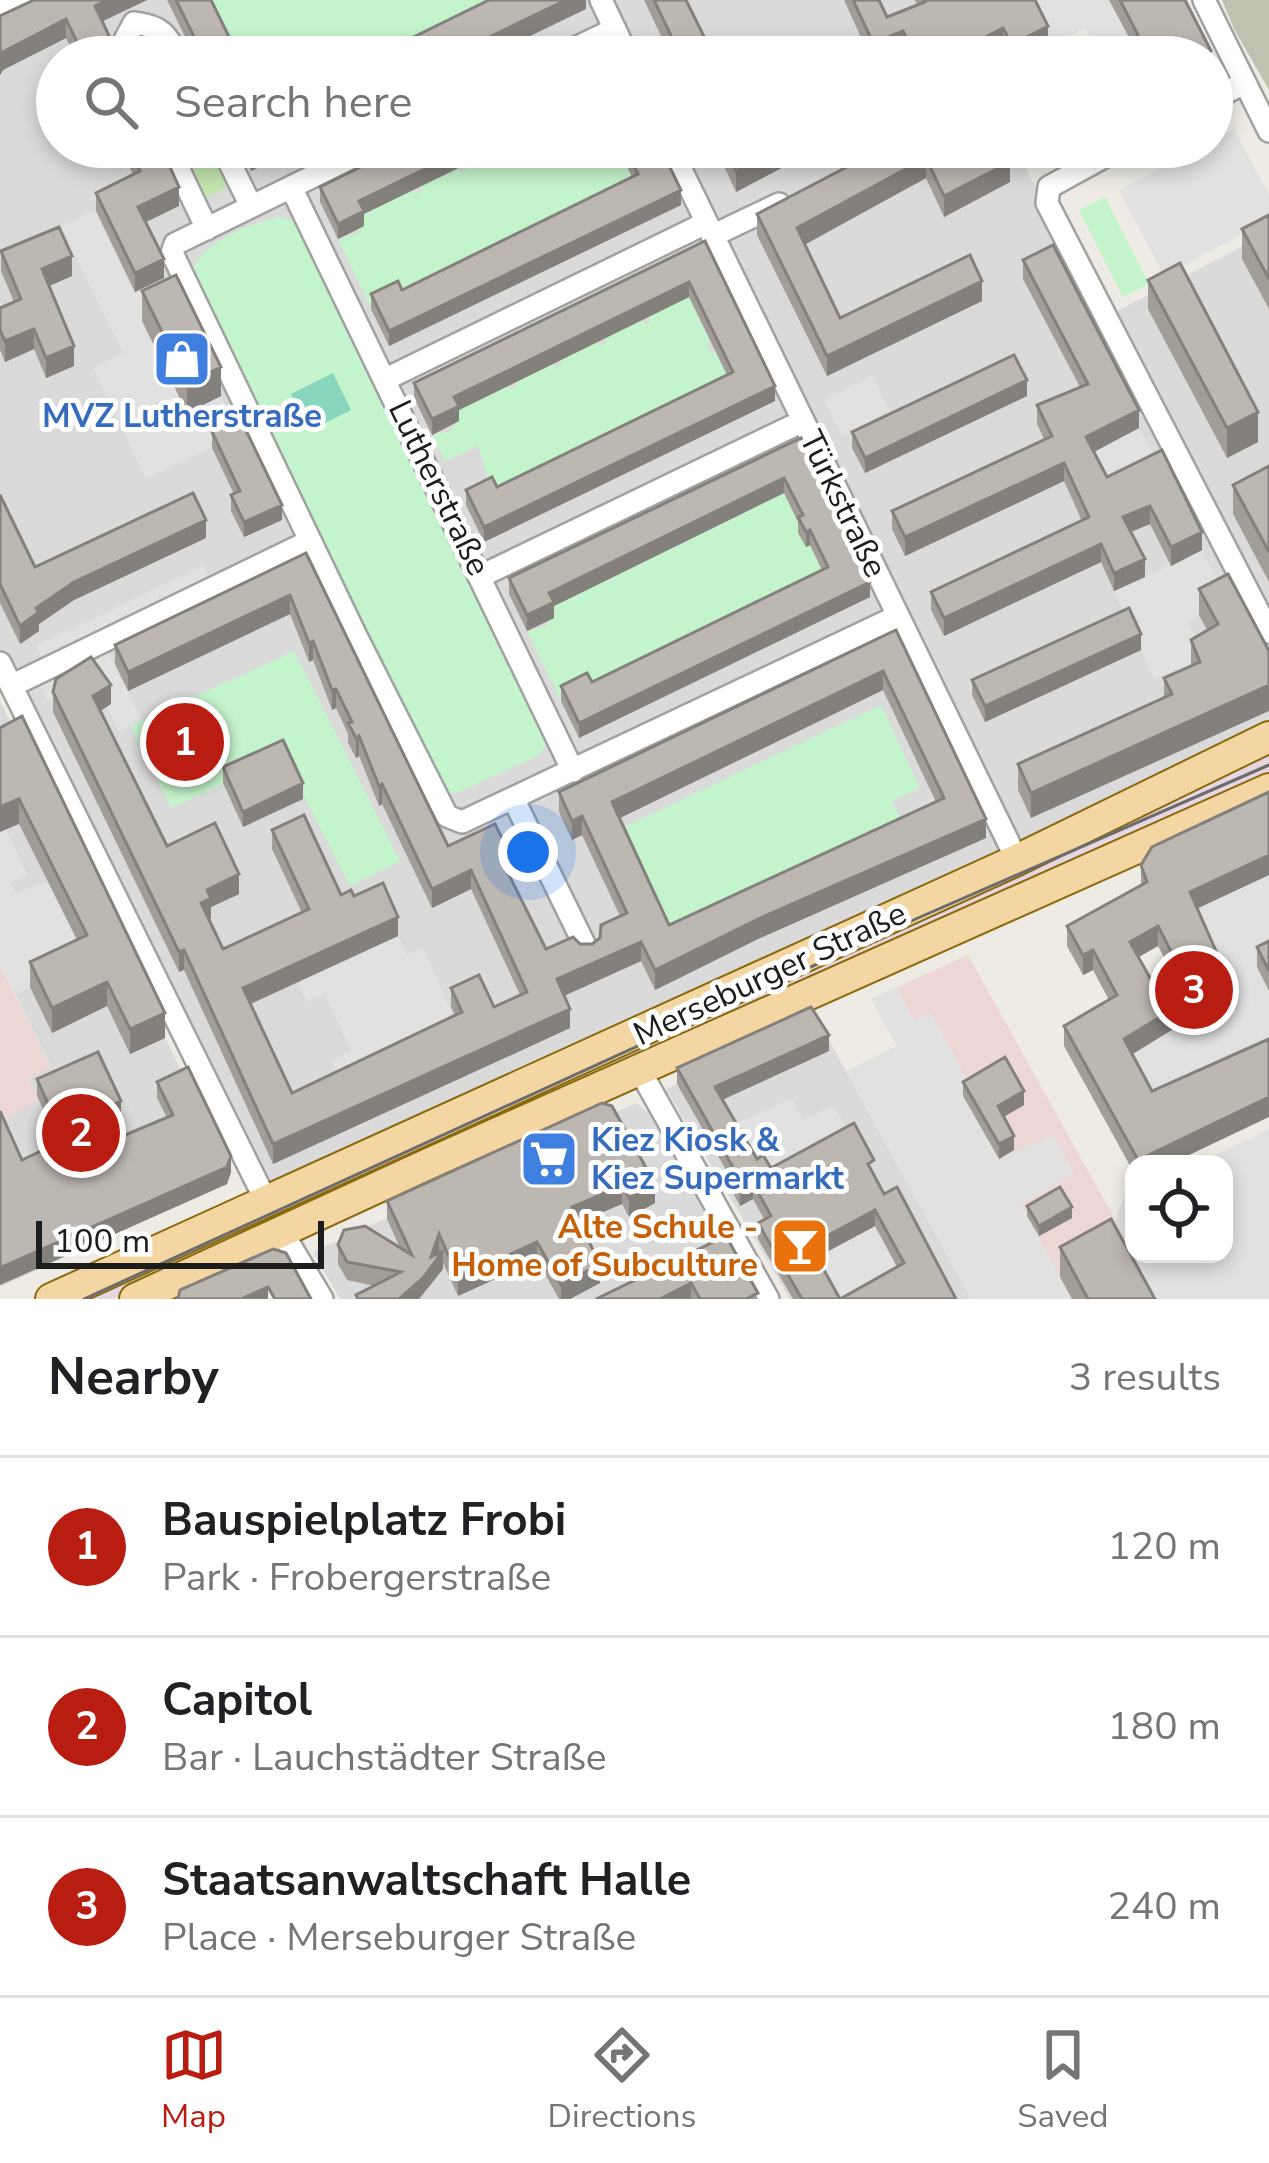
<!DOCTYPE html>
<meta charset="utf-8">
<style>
:root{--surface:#fff;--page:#f2f2f2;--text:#202124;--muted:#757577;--line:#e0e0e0;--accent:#b91c11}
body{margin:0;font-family:"Nunito Sans",sans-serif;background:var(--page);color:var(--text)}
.controls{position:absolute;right:36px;bottom:36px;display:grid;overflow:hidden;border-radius:24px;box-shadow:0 6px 18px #0003}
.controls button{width:108px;height:108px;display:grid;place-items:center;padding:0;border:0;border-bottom:3px solid var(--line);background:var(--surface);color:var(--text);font:60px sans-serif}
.scale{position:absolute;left:36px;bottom:30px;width:288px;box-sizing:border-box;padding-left:12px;border:6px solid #1d1d1d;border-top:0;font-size:33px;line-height:42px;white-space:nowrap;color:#1d1d1d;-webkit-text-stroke:9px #fff;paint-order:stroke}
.you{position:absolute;left:528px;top:852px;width:42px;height:42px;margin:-30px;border:9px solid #fff;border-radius:50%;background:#1a73e8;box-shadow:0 0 0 18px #1a73e833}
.badge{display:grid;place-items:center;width:78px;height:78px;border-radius:50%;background:var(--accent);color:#fff;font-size:39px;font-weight:700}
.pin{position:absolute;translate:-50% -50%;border:6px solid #fff;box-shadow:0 3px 12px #0006}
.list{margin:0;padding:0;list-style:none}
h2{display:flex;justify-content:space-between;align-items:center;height:156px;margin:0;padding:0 48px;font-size:51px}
h2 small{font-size:39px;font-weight:400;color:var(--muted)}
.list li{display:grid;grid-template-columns:78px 1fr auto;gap:36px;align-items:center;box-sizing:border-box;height:180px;padding:0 48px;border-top:3px solid var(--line)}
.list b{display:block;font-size:45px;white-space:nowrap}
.list p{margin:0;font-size:39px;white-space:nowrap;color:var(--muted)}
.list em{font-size:39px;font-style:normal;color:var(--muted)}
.icon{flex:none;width:66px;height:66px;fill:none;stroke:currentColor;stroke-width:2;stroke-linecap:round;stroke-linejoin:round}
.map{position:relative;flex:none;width:1269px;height:1299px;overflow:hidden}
.search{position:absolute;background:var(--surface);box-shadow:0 6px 18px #0003;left:36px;right:36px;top:36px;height:132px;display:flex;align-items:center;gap:30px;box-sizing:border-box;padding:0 42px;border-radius:66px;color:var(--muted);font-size:45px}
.sheet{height:696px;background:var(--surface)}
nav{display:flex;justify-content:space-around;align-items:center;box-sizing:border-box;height:168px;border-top:3px solid var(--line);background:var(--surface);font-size:33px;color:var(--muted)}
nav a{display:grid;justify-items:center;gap:6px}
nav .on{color:var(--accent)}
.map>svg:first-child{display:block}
.residential{fill:#dbdada}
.commercial{fill:#edd7d4}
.industrial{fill:#e6d6e2}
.construction{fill:#c0c1b0}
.grass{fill:#c4e4ae}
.park{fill:#c4f4cb}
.pitch{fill:#88d6bd}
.parking{fill:#e1e1e1}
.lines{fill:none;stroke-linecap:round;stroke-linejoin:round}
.minor-casing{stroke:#a1a1a1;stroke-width:26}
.tertiary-casing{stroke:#a1a1a1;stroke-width:28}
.primary-casing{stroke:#8a690d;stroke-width:34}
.minor{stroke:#fff;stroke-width:21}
.tertiary{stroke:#fff;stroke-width:24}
.primary{stroke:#f4d6a3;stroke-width:30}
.tram{stroke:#6b6b6b;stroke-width:3}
.wall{fill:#a39d98;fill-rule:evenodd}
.shaded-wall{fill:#84807c}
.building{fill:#bdb7b1;stroke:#84807c;stroke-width:3;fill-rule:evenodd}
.labels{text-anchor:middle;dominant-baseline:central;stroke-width:10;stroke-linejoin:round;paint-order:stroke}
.shop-label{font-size:33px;font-weight:bold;fill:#366cbe;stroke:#fff}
.street-label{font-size:33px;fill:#1d1d1d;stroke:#fff}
.food-label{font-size:33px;font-weight:bold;fill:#c56008;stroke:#fff;text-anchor:end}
</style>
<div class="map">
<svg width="1269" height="1299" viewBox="0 0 1269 1299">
<rect width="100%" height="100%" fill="#edebe4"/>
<path class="residential" d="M54,0H959L987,57H57V147H1015L1269,638V727L266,1199L0,656V25Z
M1269,233V625L1111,314Z
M0,701L231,1172L227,1183L0,1287V1121L37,1096L28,1079L50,1066L0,963Z
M814,1021L819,1022L971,1299H790L666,1089Z
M636,1103L650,1113L753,1299H340L313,1252Z"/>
<path class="commercial" d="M968,955L1116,1221L1156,1299H971L846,1072L897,1046L871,999Z
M0,965L50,1067L28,1079L39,1100L0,1121Z"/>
<path class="industrial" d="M1269,752V776L282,1222L275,1206Z
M259,1213L265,1228L151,1282L112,1299H72Z"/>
<path class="construction" d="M1222,0H1269V90L1234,29Z"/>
<path class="grass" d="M176,147H216L231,185L202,199Z"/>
<path class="park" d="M202,0H528L411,57H230Z
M501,147H612L616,156L621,154L638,189L371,309L338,239L358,234L359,216L414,190L417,194L422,191L420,187L459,168L461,172L467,169L466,165Z
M1105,197L1149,284L1123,297L1079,210Z
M281,217L300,225L548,742L539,755L457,793L445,792L436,784L191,276C196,244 251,222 281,217Z
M689,297L710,341L707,344L710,352L715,351L733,387L492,493L478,446L445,461L432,435L453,430L451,425L459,421L454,412L508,386L511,389L517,386L515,382L554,363L556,367L562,365L560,360L598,342L600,346L606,343L605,338L642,320L645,324L650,322L649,317Z
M784,493L828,583L561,701L527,631L547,626L549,609Z
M294,651L400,861L350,886L283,756L171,808L131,726Z
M881,705L920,788L892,801L903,824L674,933L624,827Z"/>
<path class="pitch" d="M333,373L351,410L309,431L291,394Z"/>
<path class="parking" d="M1024,0H1109L1139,57H1079L1096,47L1085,28L1048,46Z
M1234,129L1269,195V220L1164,276L1119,190L1201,147H1212V141Z
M95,210L134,292L164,278L176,304L188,412L221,396L240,434L146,479L93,368L123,353L61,226Z
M873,376L889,411L842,436L824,399Z
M1139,428L1162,468L1106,493L1085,453Z
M1202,550L1228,600L1188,621L1204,658L1154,679L1114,591Z
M203,566L210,581L43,661L36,646Z
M106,648L142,720L119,731L107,707L110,705L47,700L38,681Z
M6,830L27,874L11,882L15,893L49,882L88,960L15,994L0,963V832Z
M1269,875V1060L1152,1111L1124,1059L1226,997L1190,912Z
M398,936L407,955L423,948L456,1021L339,1076L332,1061L351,1051L325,994L307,1002L297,982Z
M897,987L914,1020L931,1013L973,1090L1000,1158L1053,1135L1075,1174L1021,1204L1072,1299H971L846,1072L897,1046L871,999Z
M792,1098L803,1120L833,1106L854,1139L763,1171L731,1189L723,1167L745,1155L729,1127Z
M1269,1129V1299H1156L1116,1221L1122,1201L1134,1195V1254H1224V1164H1197Z
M875,1226L904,1279L868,1299H823L810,1261Z"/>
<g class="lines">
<defs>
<path id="minor" d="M601,0L628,57
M1204,0L1269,131
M125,57V40L134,23C161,26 167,34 178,57
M557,57L615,29
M1212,100L1244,83
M168,147L207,229
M222,147L251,206
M373,147L175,244L172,253L356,636L447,816L462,822L898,616
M670,147L1017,860
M1122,147L1049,187L1047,203L1269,632
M291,187L573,771
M712,236L779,204
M386,379L706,223
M481,576L803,421
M0,663L266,1201
M11,686L310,541
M513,798L587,950
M639,1069L768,1299
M282,1232L322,1299"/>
<path id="tertiary" d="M0,9L19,0"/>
<path id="primary" d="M51,1299L1017,860L1269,737
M135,1299L428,1164L1269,789"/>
</defs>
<use href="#minor" class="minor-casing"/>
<use href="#tertiary" class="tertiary-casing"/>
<use href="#primary" class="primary-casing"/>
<use href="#minor" class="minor"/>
<use href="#tertiary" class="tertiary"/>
<use href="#primary" class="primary"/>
<path class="tram" d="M84,1299L918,918L1269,765"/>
</g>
<path class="wall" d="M34,0H147L102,21L119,57H75L66,38L3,70L0,75V16Z
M167,0H211L239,57H195Z
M644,0H686L714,57H671Z
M844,0H880L887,17L917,5L915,0H1035L1048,46L1028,57H1007L1003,48L986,57H906L903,51L890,57H870Z
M1109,0H1185L1211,57L1134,47Z
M119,147H161L179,206L145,222L164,278L135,292L96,211V193L133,174Z
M239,147H301L251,171Z
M617,147H660L681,205L389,346L371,309V294L402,290L632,177Z
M715,147H821L736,192Z
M885,147L1010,182L944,217L926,178L805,244L840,318L982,301L827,376L757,235V214Z
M320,187L364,214V226L338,239L320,202Z
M1269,215V309L1242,259V229Z
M705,241L775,401L484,542L466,505V490L497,487L727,375L689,297L459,410V421L432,435L414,398V383Z
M1,251L72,276L49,286L74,366L46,378L34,349L5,362L0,350V308L14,302L1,271Z
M1023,260L1139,428L1094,452L1107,477L1162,450L1202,550L1171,566L1150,524L1131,532L1145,577L1114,591L1101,562L944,636L931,610V592L1082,521L1064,481L905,556L892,529V511L1044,439L1037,424V405L1080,387L1023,279Z
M1148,280L1258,442L1227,458L1148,309Z
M142,291L221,396L187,413L142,321Z
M1027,396L865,473L852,448V432Z
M212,432L282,520L244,537L231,511V495L234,494L212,448Z
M801,438L870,597L579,738L561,701V686L592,682L822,570L810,545L806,547L798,533V522L784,493L554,606V618L527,631L509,594V578Z
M1269,466V582L1233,514V485Z
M0,495L35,567L206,538L74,600L39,624V631L20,644L0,603Z
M306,553L448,846L509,872L546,949L580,944H592L620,916L582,835L572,840L559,812V792L896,630L986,838L758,939L655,990L641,961L564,996L570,1028L273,1164L184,970L179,972L53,712V692L111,704L100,711L167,846L239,894L211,907V918L209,919L223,949L302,913L272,849V830L341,895L354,896L398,936L251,1004L292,1093L455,1016L451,1007V988L494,1007L520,995L471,889L432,908L382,804L379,806L359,756L356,758L348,743V734L336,708L332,710L313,660L309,662L290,614L128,691L115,664V645ZM883,690L936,802L669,925L619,818Z
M1199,589L1269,651L1031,818L1018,790V764L1164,698V678L1191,666V640L1207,630L1199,615Z
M1141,650L985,722L972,695V680Z
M0,728L165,1038L130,1054L107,1006L52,1033L30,987V962L77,940L19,824Z
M223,767L303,799L243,827L223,783Z
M1141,865L1269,875L1197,908L1227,996L1133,1054L1170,1164H1134V1173L1064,1046V1026L1109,1000L1093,970L1083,975L1067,946V926L1141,886ZM1158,946L1169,967L1150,978L1138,957Z
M1269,941V991L1257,967V947Z
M829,1051L722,1100L757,1159L771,1168L874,1176L884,1194L956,1299H793L758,1239V1223L764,1219L753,1199L740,1206L731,1189V1179L677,1084V1068ZM875,1226L897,1267L840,1299L817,1257Z
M37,1079L121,1117L111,1122L118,1138L167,1118L157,1098V1082L231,1172L227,1184L0,1285V1111L22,1160L47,1148V1131L52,1128L37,1096Z
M963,1082L1024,1105L1004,1117L1014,1150L999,1159L963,1096Z
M612,1106L655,1203L629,1217L622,1204L580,1222L600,1283L570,1299H559L537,1260L458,1296L443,1263V1269L419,1299H356V1295L375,1286L347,1280L338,1264V1245L400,1248L387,1219V1201Z
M1027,1206L1072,1218L1039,1236L1027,1216Z
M726,1236L758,1299H596Z
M1060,1247L1155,1299H1072L1060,1277Z"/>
<path class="shaded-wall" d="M108,0H147L95,25V6Z
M566,0H586V9L487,57H448Z
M66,19V38L3,70L0,75V56L3,52Z
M1048,26V46L1028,57H1012V45Z
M1003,28V48L986,57H953V54Z
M903,31V51L890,57H873V43Z
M262,147H301L251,171V153Z
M470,147H502L364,214V226L338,239V224L359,201Z
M782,147H821L736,192V171Z
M1048,147H1070L1048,159Z
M926,158V178L797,249V228Z
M1010,162V182L944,217V196Z
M179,187V206L138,226V207Z
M681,190V205L389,346V331Z
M72,256V276L42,289V269Z
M164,259V278L135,292V273Z
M982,281V301L827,376V356Z
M689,282V297L459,410V421L432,435V419L454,397Z
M34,329V349L5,362V341Z
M74,346V366L46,378V358Z
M221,367V396L187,413V383Z
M1027,380V396L865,473V458Z
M775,386V401L484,542V527Z
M1139,410V428L1086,456V437Z
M1258,412V442L1227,458V428Z
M1064,463V481L905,556V537Z
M784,478V493L554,606V618L527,631V615L549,593Z
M282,505V520L244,537V522Z
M1150,506V524L1123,535V517Z
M206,520V538L74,600L39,624V631L20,644V626L36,608L74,582Z
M810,530V545L806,547V532Z
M1202,532V550L1171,566V547Z
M1101,544V562L944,636V618Z
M1145,559V577L1114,591V573Z
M870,582V597L579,738V723Z
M290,595V614L128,691V672Z
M1141,634V650L985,722V706Z
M313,641V660L309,662V643Z
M883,671V690L612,822V802Z
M111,685V704L93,716V696Z
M1269,685V711L1031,818V793Z
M336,689V708L332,710V690Z
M359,736V756L356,758V738Z
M303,783V799L243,827V812Z
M382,784V804L379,806V786Z
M19,799V824L0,832V807Z
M582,816V835L572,840V821Z
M986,819V838L758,939L655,990V970L758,919Z
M509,852V872L500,876V857Z
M1269,855V875L1190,912V892Z
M471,870V889L432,908V889Z
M239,874V894L211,907V918L201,922V903L207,890Z
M398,917V936L243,1007V988Z
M1158,926V946L1130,962V942Z
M641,942V961L557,999V979Z
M184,950V970L179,972V952Z
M1093,950V970L1083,975V955Z
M1227,976V996L1124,1059V1039Z
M107,982V1006L52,1033V1008Z
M570,1009V1028L273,1164V1144Z
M165,1013V1038L130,1054V1029Z
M829,1035V1051L715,1103V1087Z
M1024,1091V1105L998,1120V1106Z
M1269,1097V1117L1170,1164H1138V1160Z
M121,1101V1117L105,1125V1108Z
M1014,1136V1150L999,1159V1144Z
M231,1156V1172L227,1184L0,1285V1268Z
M753,1183V1199L740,1206V1190Z
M655,1184V1203L629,1217V1198Z
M622,1186V1204L572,1225V1207Z
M1072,1207V1218L1039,1236V1226Z
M875,1210V1226L810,1261V1245Z
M439,1234V1252L436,1261L443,1251V1269L419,1299H400L431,1257Z
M537,1242V1260L458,1296V1278Z
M600,1264V1283L570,1299H561V1285Z
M691,1283V1299H660Z
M268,1287V1299H241Z"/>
<path class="building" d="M34,0H108L95,6L119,57H84L66,19L3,52L0,56V16Z
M176,0H211L239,57H204Z
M489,0H566L448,57H373Z
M654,0H686L714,57H681Z
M853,0H879L887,17L925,2L924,0H1035L1048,26L1012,45L1003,28L953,54L955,57H917L903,31L873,43Z
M1120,0H1185L1211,51L1200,57H1116L1142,43Z
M611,46L616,57H587Z
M128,147H161L179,187L138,207L164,259L135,273L96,193L140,171Z
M401,147H470L359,201L364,211L338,224L320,187Z
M625,147H660L681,190L389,331L371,294L398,281L402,290L638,174Z
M725,147H782L736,171Z
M885,147H1003L1010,162L944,196L926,158L797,228L840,318L970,255L982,281L827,356L757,214Z
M1269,215V279L1242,229Z
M59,227L72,256L42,269L74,346L46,358L34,329L5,341L0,330V308L21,299L1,251Z
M705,241L775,386L484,527L466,490L492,477L497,487L733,372L689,282L454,397L459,406L432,419L414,383Z
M1053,245L1139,410L1086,437L1107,477L1162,450L1202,532L1171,547L1150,506L1123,517L1145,559L1114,573L1101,544L944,618L931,592L1089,517L1064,463L905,537L892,511L1052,436L1037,405L1088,384L1023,260Z
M1180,263L1258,412L1227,428L1148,280Z
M176,275L221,367L187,383L142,291Z
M1014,355L1027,380L865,458L852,432Z
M240,418L282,505L244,522L231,495L240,491L212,432Z
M801,438L870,582L579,723L561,686L587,673L592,682L828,567L810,530L806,532L798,517L803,515L784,478L549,593L554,602L527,615L509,578Z
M1269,466V552L1233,485Z
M193,493L206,520L74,582L36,608L39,612L20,626L0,584V495L35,567Z
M306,553L448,846L495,824L509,852L500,857L546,949L573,937L580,944H592L600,938L601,925L627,913L582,816L572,821L559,792L896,630L986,819L758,919L655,970L641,942L557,979L570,1009L273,1144L184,950L179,952L53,692L56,679L91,657L111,685L93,696L167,846L215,823L239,874L207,890L211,898L201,903L223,949L309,909L272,830L304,815L341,895L351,890L354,896L383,883L398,917L243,988L292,1093L462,1012L451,988L479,975L494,1007L527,992L471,870L432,889L382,784L379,786L359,736L356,738L348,723L352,722L336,689L332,690L313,641L309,643L290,595L128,672L115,645ZM883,671L944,798L669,925L612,802Z
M1228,574L1269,651V685L1031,793L1018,764L1172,694L1164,678L1200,662L1191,640L1218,624L1199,589Z
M1129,608L1141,634L985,706L972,680Z
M22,716L165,1013L130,1029L107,982L52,1008L30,962L87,935L19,799L0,807V728Z
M283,740L303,783L243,812L223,767Z
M1269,792V855L1190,892L1227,976L1124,1039L1152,1091L1269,1039V1097L1138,1160L1064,1026L1117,995L1093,950L1083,955L1067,926L1147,882L1141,865L1152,847ZM1158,926L1177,963L1150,978L1130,942Z
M1269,941V971L1257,947Z
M811,1007L829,1035L715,1087L757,1159L763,1155L771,1168L854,1123L874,1160L868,1164L884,1194L897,1187L956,1299H802L758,1223L771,1216L753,1183L740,1190L731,1173L735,1171L677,1068ZM875,1210L904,1263L840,1299L810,1245Z
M98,1052L121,1101L105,1108L118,1138L173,1115L157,1082L188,1067L231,1156L227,1167L0,1268V1111L22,1160L53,1145L47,1131L58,1126L37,1079Z
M1005,1057L1024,1091L998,1106L1014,1136L999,1144L963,1082Z
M602,1103L612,1106L655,1184L629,1198L622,1186L572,1207L600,1264L561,1285L537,1242L458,1278L439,1234L431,1257L443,1251L423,1278L400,1298L401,1299H358L356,1295L401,1272L347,1262L338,1245L344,1230L365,1226L412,1255L387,1201Z
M1060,1187L1072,1207L1039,1226L1027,1206Z
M1111,1219L1155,1299H1088L1060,1247Z
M726,1236L758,1293L746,1299H700L691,1283L660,1299H596Z
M273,1249L286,1253L311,1299H275L268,1287L241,1299H178L180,1290Z"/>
<defs>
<symbol id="shop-square" viewBox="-11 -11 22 22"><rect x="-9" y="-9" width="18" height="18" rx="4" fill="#3f7fe0" stroke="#fff"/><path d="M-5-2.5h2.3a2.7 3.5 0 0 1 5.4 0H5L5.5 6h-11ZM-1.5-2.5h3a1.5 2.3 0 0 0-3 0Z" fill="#fff"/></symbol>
<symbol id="supermarket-square" viewBox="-11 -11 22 22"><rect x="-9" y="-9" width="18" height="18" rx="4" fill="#3f7fe0" stroke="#fff"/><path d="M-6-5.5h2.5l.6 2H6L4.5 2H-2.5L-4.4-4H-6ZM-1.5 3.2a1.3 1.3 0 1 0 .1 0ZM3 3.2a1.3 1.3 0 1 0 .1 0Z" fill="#fff"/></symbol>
<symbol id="bar-square" viewBox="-11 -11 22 22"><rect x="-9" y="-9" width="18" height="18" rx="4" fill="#e8710a" stroke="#fff"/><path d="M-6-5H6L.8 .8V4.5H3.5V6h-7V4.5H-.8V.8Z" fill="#fff"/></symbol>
</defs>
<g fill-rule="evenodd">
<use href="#shop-square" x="149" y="326" width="66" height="66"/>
<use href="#supermarket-square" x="516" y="1126" width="66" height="66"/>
<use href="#bar-square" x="767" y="1213" width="66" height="66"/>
</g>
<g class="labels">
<g class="shop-label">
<text x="182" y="416">MVZ Lutherstraße</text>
<text x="591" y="1140" text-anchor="start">Kiez Kiosk &amp;<tspan x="591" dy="38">Kiez Supermarkt</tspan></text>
</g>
<g class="street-label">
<text transform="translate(439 488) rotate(64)">Lutherstraße</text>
<text transform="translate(843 504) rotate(64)">Türkstraße</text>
<text transform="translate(770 974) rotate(-25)">Merseburger Straße</text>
</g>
<g class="food-label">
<text x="758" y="1227">Alte Schule -<tspan x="758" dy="38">Home of Subculture</tspan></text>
</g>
</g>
</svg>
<div class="controls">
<button><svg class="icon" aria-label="locate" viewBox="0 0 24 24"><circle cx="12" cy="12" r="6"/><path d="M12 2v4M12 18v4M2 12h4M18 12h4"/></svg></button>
</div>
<div class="scale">100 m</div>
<div class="you"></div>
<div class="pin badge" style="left:185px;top:742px">1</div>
<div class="pin badge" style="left:81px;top:1133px">2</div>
<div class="pin badge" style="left:1194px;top:990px">3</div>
<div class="search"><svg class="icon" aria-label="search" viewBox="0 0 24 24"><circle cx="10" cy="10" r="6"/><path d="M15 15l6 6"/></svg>Search here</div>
</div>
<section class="sheet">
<h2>Nearby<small>3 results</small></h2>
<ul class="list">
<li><span class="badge">1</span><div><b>Bauspielplatz Frobi</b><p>Park · Frobergerstraße</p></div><em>120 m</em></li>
<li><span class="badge">2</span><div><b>Capitol</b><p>Bar · Lauchstädter Straße</p></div><em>180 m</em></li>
<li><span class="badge">3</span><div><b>Staatsanwaltschaft Halle</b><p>Place · Merseburger Straße</p></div><em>240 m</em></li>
</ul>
</section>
<nav>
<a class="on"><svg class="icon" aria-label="map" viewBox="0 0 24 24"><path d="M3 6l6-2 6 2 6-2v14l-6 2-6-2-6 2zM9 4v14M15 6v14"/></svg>Map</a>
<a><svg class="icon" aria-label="directions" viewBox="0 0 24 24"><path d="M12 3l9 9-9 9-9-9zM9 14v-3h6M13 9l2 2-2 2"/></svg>Directions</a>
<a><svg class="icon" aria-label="saved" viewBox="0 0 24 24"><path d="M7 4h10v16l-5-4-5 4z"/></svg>Saved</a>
</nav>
